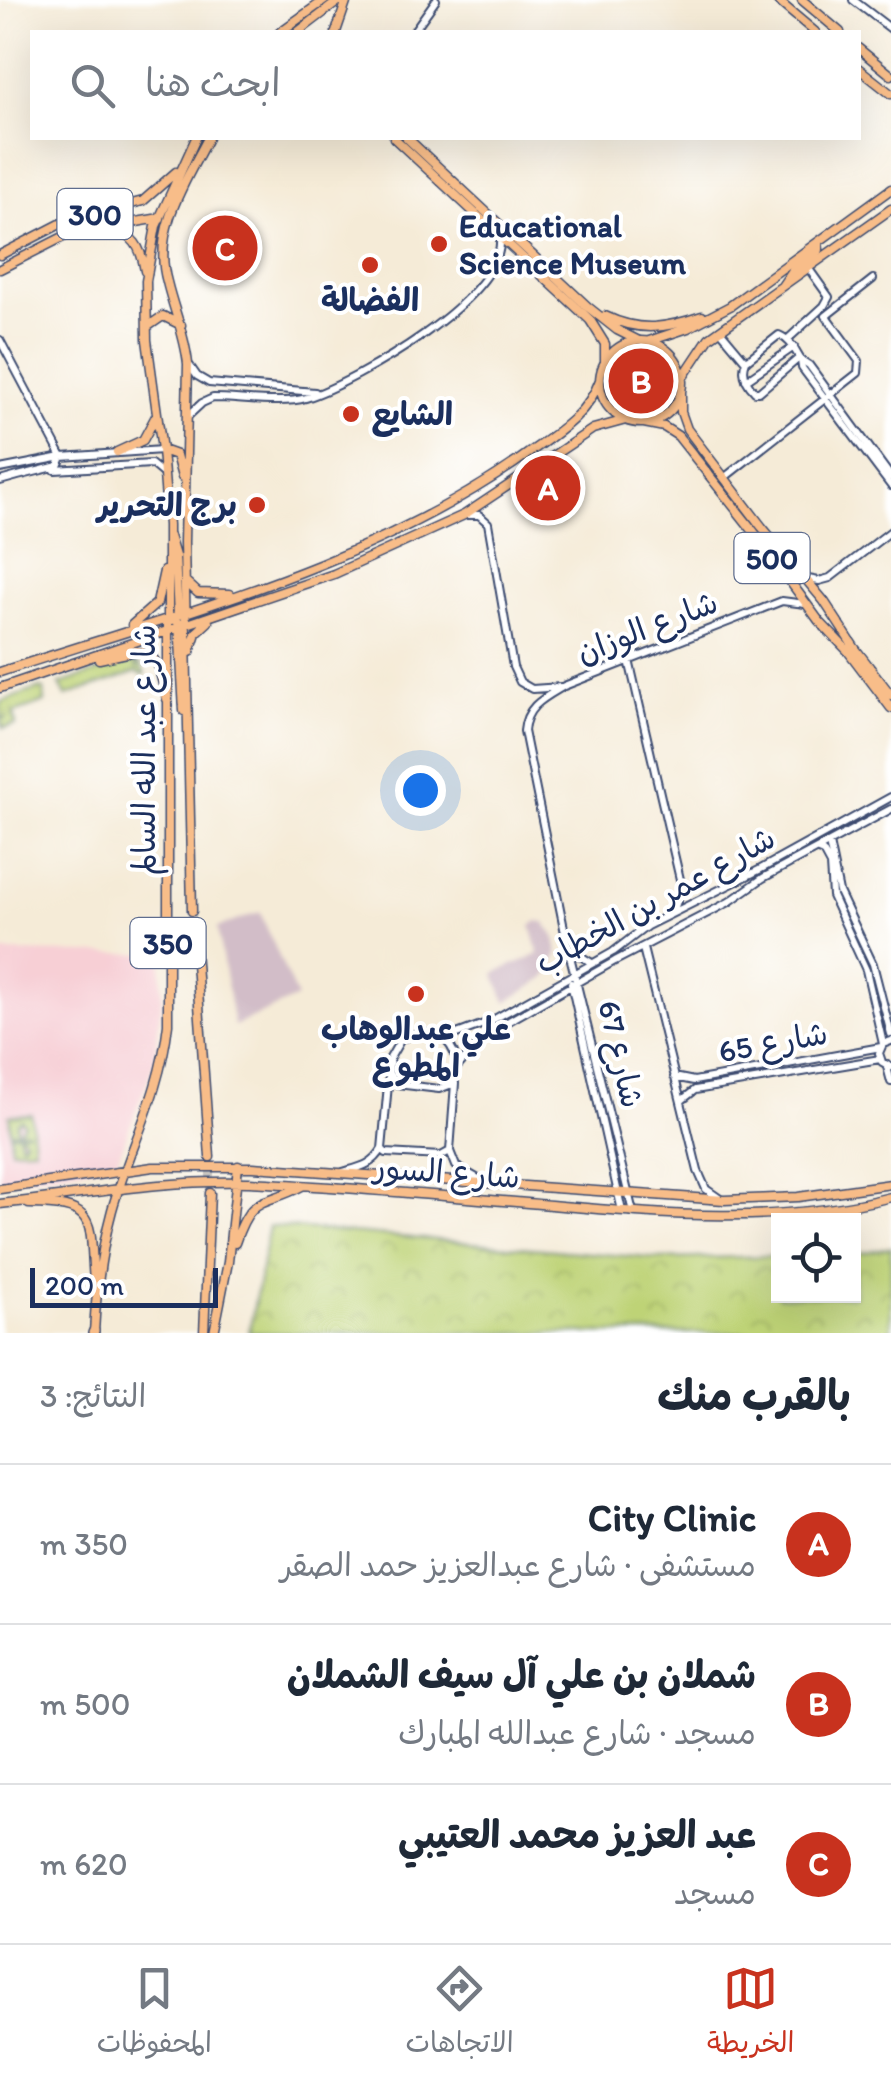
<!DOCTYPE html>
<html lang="ar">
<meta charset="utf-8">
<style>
:root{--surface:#fff;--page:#f6f6f7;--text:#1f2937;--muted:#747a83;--line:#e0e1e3;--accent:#c8321e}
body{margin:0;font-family:Itim,"Playpen Sans Arabic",sans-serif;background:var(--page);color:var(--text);direction:rtl}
.controls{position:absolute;right:30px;bottom:30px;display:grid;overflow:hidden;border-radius:0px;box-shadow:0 10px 40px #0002}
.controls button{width:90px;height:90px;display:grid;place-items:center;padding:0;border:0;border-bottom:2px solid var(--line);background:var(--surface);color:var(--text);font:50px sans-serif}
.scale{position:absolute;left:30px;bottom:25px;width:188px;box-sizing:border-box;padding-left:10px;border:5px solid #1b2f5e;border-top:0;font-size:28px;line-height:35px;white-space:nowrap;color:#1b2f5e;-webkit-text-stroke:8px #fff;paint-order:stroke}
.you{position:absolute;left:420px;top:790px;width:35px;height:35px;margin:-25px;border:8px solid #fff;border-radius:50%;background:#1a73e8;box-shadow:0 0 0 15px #1a73e833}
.badge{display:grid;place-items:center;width:65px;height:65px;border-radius:50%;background:var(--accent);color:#fff;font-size:32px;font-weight:700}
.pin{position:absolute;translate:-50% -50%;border:5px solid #fff;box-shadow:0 2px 10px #0006}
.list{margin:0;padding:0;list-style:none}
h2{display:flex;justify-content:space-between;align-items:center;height:130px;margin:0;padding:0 40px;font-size:42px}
h2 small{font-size:32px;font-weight:400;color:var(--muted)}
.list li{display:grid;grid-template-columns:65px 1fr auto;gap:30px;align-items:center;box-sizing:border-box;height:160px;padding:0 40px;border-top:2px solid var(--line)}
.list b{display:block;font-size:38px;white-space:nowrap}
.list p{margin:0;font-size:32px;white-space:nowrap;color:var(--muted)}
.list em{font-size:32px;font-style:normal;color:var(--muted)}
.icon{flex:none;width:55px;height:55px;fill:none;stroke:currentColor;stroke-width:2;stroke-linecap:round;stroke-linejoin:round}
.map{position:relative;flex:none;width:891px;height:1333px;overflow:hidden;direction:ltr}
.search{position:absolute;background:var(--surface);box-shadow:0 10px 40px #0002;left:30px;right:30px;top:30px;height:110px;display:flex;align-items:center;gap:25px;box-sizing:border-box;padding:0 35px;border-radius:0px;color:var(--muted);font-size:38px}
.sheet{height:610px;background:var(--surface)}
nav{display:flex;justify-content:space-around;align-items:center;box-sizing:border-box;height:140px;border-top:2px solid var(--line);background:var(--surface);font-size:28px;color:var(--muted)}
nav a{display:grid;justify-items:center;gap:5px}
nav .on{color:var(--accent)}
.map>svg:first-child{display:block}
.built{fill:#f7cfd5}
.industrial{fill:#d2bdc8}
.grass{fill:url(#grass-tufts);stroke:#6c816a;stroke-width:2.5}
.park{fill:url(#park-crowns);stroke:#6c816a;stroke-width:2.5}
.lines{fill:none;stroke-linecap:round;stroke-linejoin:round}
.major-tunnel{stroke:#c9c5bf;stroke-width:8;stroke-dasharray:8 4;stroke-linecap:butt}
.minor-casing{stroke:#3c4b70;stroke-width:10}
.major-casing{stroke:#3c4b70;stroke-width:11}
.highway-casing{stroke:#3c4b70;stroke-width:12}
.minor{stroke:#fff;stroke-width:6}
.major{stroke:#f8bd89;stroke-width:8}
.highway{stroke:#f8bd89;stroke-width:9}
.poi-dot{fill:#c8321e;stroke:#fff;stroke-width:4}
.labels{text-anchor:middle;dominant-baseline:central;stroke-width:8;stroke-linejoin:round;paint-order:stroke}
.shield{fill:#fff;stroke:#5f6d8e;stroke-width:2.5}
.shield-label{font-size:30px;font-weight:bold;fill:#1b2f5e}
.poi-label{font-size:32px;font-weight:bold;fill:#1b2f5e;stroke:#fff;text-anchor:start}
.street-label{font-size:32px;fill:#1b2f5e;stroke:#fff}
</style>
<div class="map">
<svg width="891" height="1333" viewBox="0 0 891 1333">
<defs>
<pattern id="grass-tufts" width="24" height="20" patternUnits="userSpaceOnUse" patternTransform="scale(2.5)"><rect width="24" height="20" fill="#bed376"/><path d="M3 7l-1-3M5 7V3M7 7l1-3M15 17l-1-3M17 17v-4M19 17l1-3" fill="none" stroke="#a3b568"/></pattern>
<pattern id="park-crowns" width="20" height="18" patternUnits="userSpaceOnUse" patternTransform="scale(2.5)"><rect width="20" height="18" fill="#bed376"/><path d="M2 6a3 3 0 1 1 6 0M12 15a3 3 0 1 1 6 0" fill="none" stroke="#a3b568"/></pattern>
</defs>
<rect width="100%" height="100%" fill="#fff"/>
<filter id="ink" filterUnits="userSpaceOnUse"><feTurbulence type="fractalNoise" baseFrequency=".01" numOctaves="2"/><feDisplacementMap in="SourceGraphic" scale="20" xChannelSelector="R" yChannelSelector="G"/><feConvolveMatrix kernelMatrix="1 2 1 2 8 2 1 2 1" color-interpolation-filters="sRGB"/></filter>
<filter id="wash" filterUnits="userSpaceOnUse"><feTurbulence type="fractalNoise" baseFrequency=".0048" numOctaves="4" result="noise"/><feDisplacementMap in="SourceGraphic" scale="40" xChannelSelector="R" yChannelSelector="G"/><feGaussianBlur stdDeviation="2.25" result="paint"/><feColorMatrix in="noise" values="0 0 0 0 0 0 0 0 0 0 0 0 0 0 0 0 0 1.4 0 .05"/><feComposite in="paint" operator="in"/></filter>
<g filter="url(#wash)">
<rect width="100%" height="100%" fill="#f5ebd7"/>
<path class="built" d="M0,952L161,954L162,994L154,1063L116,1163L0,1182Z"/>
<path class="industrial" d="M260,912L297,998L234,1026L217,928Z
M537,921L544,922L555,936L558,954L546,978L506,1002L494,973L539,954L531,926Z"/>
<path class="grass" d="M137,659L145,674L142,675L137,672L66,696L60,684L135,660L137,670Z
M40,688L44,690L45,702L14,713L16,725L3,728L1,719L7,718L1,717L0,702Z
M31,1114L34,1148L11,1149L10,1133H18L21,1144L25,1140L19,1133L29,1131H19L24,1123L21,1119L17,1122V1131L10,1132L9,1115Z"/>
<path class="park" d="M269,1226L661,1259L778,1256V1296H854V1254L891,1247V1333H249Z"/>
</g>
<g filter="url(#ink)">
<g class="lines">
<path class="major-tunnel" d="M192,911L195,949
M210,1157V1193"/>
<defs>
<path id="minor" d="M853,0L891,29
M413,32L436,0
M720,330L746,361
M788,339L824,306L829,297L809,269
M0,340L62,457L58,466L18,476
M799,358L759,392H755C746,383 741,373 746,361L779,335C791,340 794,349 801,360
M190,366L197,376L209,383L315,392
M746,380L794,347
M188,416L202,403L213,398C239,398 283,405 306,398C356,382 506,297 500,238
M0,469L62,457L162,450
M55,470L151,464L163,474
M891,477L809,365L801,360L802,368L891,486
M724,478L858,373L859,361L826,316L873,279
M0,481L18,476
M465,515H479L488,523L513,667L520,682L532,689L561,687
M808,579L819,581L830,578L891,531
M629,660L682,888L673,912
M829,843L839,892L873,964L891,1034
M818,850L823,852L830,865L832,896L866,970L883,1044
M643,948L698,1171L706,1189L719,1198
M569,949L592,963
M571,983L622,1211
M441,1036C456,1048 461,1066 452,1084L439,1089L397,1084L389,1073L390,1058L401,1039L420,1032L441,1036L454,1035L489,1022L613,952L647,926L759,870L891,797
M891,1041L883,1044L879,1053L882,1062L891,1067
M458,1066L493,1030L615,961L729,902L763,878L891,809
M887,1067L891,1082
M674,1077L694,1081L881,1047
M455,1083L450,1151L456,1166L484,1182
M681,1101L695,1090L880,1059
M382,1149L386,1153L441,1156L450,1151
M343,1172C360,1167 373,1165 382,1149L389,1074
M633,1212L568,948L524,731C526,706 544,698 564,686L782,601L805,604"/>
<path id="major" d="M777,0L815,32
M802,0L840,32
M280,32L325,0
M298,32L340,0
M336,32L347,0
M858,48L891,75
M858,68L891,94
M394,138L590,320L605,344V362
M407,138L588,307L617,330L639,341
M109,228C134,234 141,247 145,271
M0,255L66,221L143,201L176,172
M0,269L71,233L160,218
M782,286L793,270L819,250L818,242
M605,316C640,333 667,328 702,316
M147,327L163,316L181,325
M600 382a41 41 0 1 1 82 0a41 41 0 1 1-82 0Z
M646,342L688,328L730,306L891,189
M681,380L709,338L891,209
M681,391V412L687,429L762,527L824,601L854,647L891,695
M644,423L664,427L678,436L754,532L819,621L848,651L891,708
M162,450L176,455L182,477
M117,452L143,440L156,416
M169,536L175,556L178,616
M185,581L198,593L230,594
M170,616L179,623L184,711
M132,625L157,603L164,571
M190,652L196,633L208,622
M99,659L136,651L149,653L158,665L167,699
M0,672C180,613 378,564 533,450C560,431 588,413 600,380
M0,688L334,574L464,515L593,429L626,420
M192,911L184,542L188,364C185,335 174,311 167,282C152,231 185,182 208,138
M195,949L210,1157
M0,1189L153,1167H253L724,1200L798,1197L891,1184
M0,1204C84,1195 164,1179 249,1182C350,1187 451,1197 551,1205C664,1215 780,1225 891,1197
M29,1204C100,1204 89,1222 94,1282
M235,1243C252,1192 263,1207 302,1186
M94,1333C96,1292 101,1250 112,1210C131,1144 160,1095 168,1024V525L162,450L147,340L146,281L156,226L196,138
M204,1333L210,1193
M214,1333L228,1262L238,1166"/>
<path id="highway" d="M93,1333L94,1331"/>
</defs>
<use href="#minor" class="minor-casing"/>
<use href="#major" class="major-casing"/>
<use href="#highway" class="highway-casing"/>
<use href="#minor" class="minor"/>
<use href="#major" class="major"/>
<use href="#highway" class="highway"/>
</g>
</g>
<g class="poi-dot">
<circle cx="439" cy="244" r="10"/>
<circle cx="370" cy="265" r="10"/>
<circle cx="351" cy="414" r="10"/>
<circle cx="257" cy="505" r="10"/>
<circle cx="416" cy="994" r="10"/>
</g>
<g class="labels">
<g class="shield">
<rect x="57.5" y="189" width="75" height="50" rx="8"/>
<rect x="734.5" y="533" width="75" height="50" rx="8"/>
<rect x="130.5" y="918" width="75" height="50" rx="8"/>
</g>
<g class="shield-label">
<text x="95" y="214">300</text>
<text x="772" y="558">500</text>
<text x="168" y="943">350</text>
</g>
<g class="poi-label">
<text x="459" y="226">Educational<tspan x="459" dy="37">Science Museum</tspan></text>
<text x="370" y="300" text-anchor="middle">الفضالة</text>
<text x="371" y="414">الشايع</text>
<text x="237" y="505" text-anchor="end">برج التحرير</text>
<text x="416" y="1029" text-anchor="middle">علي عبدالوهاب<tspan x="416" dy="37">المطوع</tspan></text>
</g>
<g class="street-label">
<text transform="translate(647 627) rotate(-21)">شارع الوزان</text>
<text transform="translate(144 750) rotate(-90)">شارع عبد الله السالم</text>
<text transform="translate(655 900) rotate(-29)">شارع عمر بن الخطاب</text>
<text transform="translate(773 1042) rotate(-10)">شارع 65</text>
<text transform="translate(621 1054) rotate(77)">شارع 67</text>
<text transform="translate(447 1172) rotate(4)">شارع السور</text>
</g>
</g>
</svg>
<div class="controls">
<button><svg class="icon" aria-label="locate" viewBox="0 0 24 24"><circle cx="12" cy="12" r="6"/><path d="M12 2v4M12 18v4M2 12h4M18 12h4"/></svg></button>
</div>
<div class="scale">200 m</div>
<div class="you"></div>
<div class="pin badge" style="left:548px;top:488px">A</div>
<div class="pin badge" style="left:641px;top:381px">B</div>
<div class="pin badge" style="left:225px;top:248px">C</div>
<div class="search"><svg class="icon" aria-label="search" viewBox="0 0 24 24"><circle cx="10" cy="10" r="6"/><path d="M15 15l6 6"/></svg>ابحث هنا</div>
</div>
<section class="sheet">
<h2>بالقرب منك<small>النتائج: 3</small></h2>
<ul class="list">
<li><span class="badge">A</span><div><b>City Clinic</b><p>مستشفى · شارع عبدالعزيز حمد الصقر</p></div><em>350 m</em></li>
<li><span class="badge">B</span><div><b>شملان بن علي آل سيف الشملان</b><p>مسجد · شارع عبدالله المبارك</p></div><em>500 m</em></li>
<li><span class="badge">C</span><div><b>عبد العزيز محمد العتيبي</b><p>مسجد</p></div><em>620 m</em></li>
</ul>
</section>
<nav>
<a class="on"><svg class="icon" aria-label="map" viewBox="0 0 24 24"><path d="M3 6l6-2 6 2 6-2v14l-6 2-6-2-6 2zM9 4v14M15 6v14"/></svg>الخريطة</a>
<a><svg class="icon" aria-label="directions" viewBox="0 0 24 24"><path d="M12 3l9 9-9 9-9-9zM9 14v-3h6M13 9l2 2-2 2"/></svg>الاتجاهات</a>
<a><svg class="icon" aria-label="saved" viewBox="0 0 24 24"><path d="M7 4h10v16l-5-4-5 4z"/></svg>المحفوظات</a>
</nav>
